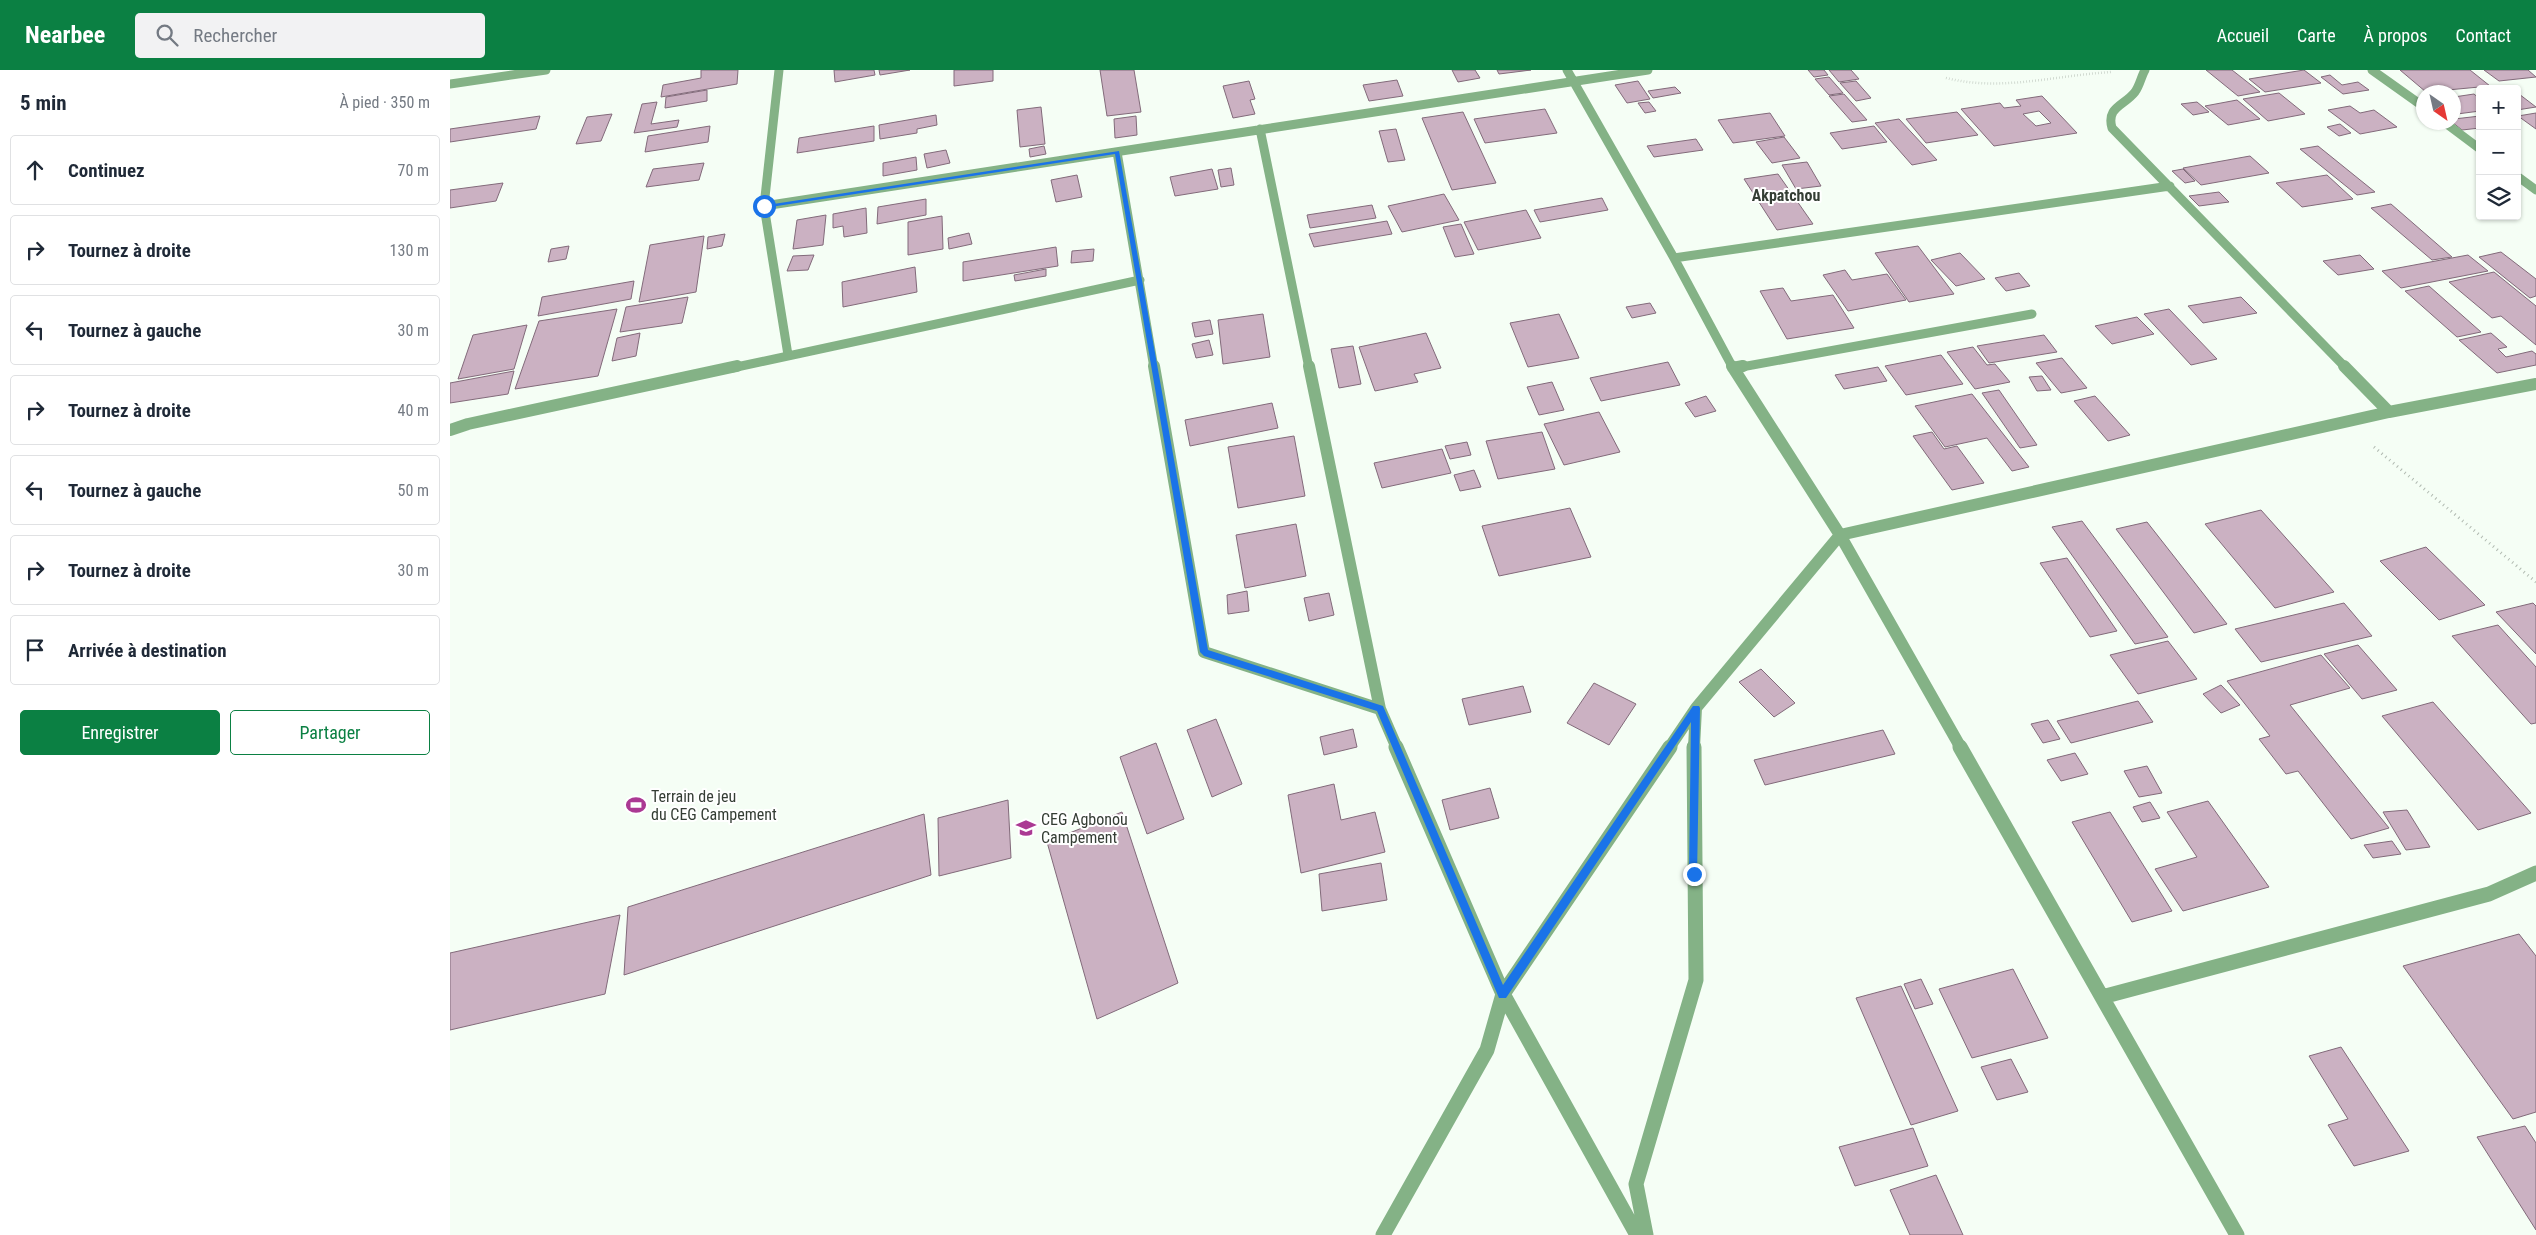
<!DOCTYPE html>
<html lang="fr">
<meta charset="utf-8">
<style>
:root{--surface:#fff;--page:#f2f2f3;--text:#1f2937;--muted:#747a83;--line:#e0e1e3;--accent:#0b8043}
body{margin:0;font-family:"Roboto Condensed",sans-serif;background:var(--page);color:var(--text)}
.controls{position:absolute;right:15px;top:15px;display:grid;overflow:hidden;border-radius:5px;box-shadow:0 1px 4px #0004}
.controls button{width:45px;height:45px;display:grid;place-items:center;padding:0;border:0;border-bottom:1px solid var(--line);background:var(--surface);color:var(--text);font:25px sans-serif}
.compass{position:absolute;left:1966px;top:15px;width:45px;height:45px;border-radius:50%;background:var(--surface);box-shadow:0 1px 4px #0004;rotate:146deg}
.stop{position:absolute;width:15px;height:15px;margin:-11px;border:4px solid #1a73e8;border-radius:50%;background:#fff}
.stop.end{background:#1a73e8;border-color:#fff;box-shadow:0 1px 5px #0008}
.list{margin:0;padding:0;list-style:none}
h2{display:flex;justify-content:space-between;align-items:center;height:65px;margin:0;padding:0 20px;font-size:21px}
h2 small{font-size:16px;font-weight:400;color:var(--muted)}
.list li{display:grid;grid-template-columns:32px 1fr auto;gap:15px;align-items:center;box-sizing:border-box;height:70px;margin:0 10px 10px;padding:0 10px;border:1px solid var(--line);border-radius:5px}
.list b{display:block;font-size:19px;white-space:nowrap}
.list em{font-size:16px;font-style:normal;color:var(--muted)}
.actions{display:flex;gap:10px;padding:15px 20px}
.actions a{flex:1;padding:11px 0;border:1px solid var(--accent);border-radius:5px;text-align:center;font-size:18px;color:var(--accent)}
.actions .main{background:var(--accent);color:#fff}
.icon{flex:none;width:28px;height:28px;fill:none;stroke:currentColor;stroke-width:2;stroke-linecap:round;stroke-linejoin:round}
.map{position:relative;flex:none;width:2086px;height:1165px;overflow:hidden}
header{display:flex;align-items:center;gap:30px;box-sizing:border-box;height:70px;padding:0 25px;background:var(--accent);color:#fff}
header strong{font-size:24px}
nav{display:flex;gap:28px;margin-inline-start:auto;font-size:18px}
.search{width:350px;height:45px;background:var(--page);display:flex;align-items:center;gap:12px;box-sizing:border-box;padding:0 18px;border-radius:5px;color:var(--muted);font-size:19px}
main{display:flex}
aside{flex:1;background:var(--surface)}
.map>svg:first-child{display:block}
.building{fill:#cbb1c2;stroke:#826a7a;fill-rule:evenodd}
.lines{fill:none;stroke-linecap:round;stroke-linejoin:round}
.path-far1{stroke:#b1bab1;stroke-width:2.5;stroke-dasharray:0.5 2.5;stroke-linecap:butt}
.path{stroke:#b1bab1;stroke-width:3;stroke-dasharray:1 4;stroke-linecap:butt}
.minor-far2{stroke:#84b286;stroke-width:9}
.minor-far1{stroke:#84b286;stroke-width:12}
.minor{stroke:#84b286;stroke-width:15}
.route{fill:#1a73e8}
.labels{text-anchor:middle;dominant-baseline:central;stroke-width:4;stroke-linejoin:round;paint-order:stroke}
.far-quarter-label{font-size:16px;font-weight:bold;fill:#343d34;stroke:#fff}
.poi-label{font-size:16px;fill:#343d34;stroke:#fff;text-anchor:start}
</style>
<header>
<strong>Nearbee</strong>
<div class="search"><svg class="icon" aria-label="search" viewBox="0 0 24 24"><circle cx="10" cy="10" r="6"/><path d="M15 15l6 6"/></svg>Rechercher</div>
<nav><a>Accueil</a><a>Carte</a><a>À propos</a><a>Contact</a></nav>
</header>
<main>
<aside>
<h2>5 min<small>À pied · 350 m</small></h2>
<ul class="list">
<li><svg class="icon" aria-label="ahead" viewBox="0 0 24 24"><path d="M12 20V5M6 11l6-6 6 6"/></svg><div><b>Continuez</b></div><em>70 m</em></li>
<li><svg class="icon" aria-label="right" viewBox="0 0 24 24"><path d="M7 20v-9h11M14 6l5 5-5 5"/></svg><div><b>Tournez à droite</b></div><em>130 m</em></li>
<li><svg class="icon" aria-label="left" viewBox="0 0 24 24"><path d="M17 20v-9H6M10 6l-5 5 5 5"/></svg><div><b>Tournez à gauche</b></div><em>30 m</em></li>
<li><svg class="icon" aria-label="right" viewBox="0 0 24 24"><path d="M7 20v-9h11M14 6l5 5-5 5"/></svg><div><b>Tournez à droite</b></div><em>40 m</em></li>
<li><svg class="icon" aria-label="left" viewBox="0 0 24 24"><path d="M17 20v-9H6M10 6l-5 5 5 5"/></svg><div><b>Tournez à gauche</b></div><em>50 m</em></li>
<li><svg class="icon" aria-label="right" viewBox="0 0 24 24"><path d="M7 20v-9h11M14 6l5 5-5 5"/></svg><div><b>Tournez à droite</b></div><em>30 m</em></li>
<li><svg class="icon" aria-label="arrive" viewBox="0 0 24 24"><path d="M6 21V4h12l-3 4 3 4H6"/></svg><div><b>Arrivée à destination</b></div></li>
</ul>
<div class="actions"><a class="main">Enregistrer</a><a>Partager</a></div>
</aside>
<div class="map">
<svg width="2086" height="1165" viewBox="0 0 2086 1165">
<rect width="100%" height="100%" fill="#f5fef5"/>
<path class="building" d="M251,0H288L287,14L211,27L213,15L251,8Z
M384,0H424L425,5L385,12Z
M429,0H460L430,5Z
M504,0H543V11L504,16Z
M650,0H684L691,42L657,46Z
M1002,0H1025L1030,8L1008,12Z
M1047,0H1081L1049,4Z
M1358,0H1374L1378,5L1364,7Z
M1379,0H1401L1409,9L1389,12Z
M1756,0H1782L1810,22L1788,26Z
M1854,0L1871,13L1815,22L1799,9Z
M1950,0H2020L2040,16L1976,22Z
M2034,0H2078L2086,7L2049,11Z
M1880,5L1892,15L1908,12L1919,20L1893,24L1871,7Z
M1379,7L1393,23L1379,25L1365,9Z
M947,10L953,26L919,31L913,15Z
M799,11L805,29L800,30L805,44L783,48L773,16Z
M1188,11L1200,29L1177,33L1165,15Z
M1406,11L1421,28L1406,31L1390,13Z
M1225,17L1231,23L1203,28L1198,21Z
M257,20V31L215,38L216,27Z
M1829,23L1855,44L1818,51L1793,29Z
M1394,24L1417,50L1402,52L1379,26Z
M2024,24L2030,29V41L2007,44L2004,42V27Z
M2069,24L2086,37L2067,40Z
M1592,26L1627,63L1544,76L1511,39L1550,33L1554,38L1571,36L1566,30ZM1589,41L1601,53L1586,56L1573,44Z
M1787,30L1810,49L1778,55L1755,36Z
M207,32L201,54L229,50L227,57L184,63L192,34Z
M1199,32L1206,41L1195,43L1188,33Z
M1747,32L1759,42L1743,45L1731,34Z
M1900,36L1910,43L1924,40L1947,57L1910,64L1878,40Z
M591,37L595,74L570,77L567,40Z
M1095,39L1107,63L1035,73L1024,49Z
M1013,42L1046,113L1002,120L972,48Z
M1507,42L1528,65L1476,73L1456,49Z
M1320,43L1335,66L1283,73L1268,50Z
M2086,43V59L2068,46Z
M162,44L151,71L126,74L137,47Z
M486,45L487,55L467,59V63L430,69L429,55Z
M90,46L86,59L0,72V59Z
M686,46L687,65L665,68L664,49Z
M2030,46V58L2012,60L2002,52L2004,49Z
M1449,49L1487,90L1462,95L1425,53Z
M1890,54L1901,63L1889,66L1877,57Z
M260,56L258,72L195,82L198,66Z
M424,56V71L347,83L349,68Z
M1424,56L1437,72L1392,79L1380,63Z
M946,59L955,90L938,92L929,61Z
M1334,67L1350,88L1322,93L1306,72Z
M1246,69L1253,80L1204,87L1197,76Z
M594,76L596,84L580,87L579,79Z
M1868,76L1925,122L1907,125L1850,79Z
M496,80L500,93L477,98L474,84Z
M1800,86L1819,103L1751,115L1733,98Z
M466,87L467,100L433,106V93Z
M1357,92L1371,116L1346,119L1332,95Z
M254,93L249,110L196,117L203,99Z
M781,98L784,115L771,117L768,100Z
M762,99L768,119L725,126L720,107Z
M1733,99L1745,111L1735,113L1722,101Z
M1328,104L1363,154L1327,160L1294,109Z
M627,105L632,127L606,132L601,110Z
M1877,105L1903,129L1852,137L1826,113Z
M53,113L46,131L0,138V120Z
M1769,122L1779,132L1749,136L1739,126Z
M994,124L1009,150L952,162L938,136Z
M1152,128L1158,140L1090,152L1084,140Z
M476,129V145L427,154L428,137Z
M1941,134L2002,187L1982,190L1921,138Z
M922,135L926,148L860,158L857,145Z
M416,138L417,163L394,167L393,156L383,158V144Z
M1076,140L1091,168L1028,180L1014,152Z
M376,145L373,175L343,179L347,150Z
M492,146L493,179L458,185V152Z
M937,151L942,164L864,177L859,164Z
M1011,154L1024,184L1005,187L993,157Z
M519,163L522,174L499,179L498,168Z
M275,164L272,176L257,179L258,167Z
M254,166L246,222L189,232L200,175Z
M119,176L116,189L98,192L101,179Z
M1468,176L1504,224L1459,232L1425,183Z
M606,177L608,196L513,211V192Z
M644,179L643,191L621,193L622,181Z
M2051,182L2086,209V226L2080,228L2029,187Z
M1510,183L1535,209L1506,216L1481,190Z
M364,185L358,200L337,201L343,186Z
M1910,185L1924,199L1888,205L1873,191Z
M2018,185L2038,201L1951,218L1932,201Z
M465,197L467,222L393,237L392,212Z
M596,199V206L565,211L564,205Z
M1395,200L1402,210L1437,204L1456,230L1398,241L1373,205Z
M2044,202L2086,236V275L2051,246L2042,248L1999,212Z
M1569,203L1580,216L1556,221L1545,208Z
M184,211L181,229L88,246L92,227Z
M1979,216L2031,262L2007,267L1955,221Z
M1333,218L1341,231L1383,225L1404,258L1337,269L1310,221Z
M238,227L232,253L170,262L176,237Z
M1791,227L1807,243L1753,253L1738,236Z
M1200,233L1206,243L1182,248L1176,237Z
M167,239L148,306L65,319L89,251Z
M1719,239L1767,289L1741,295L1694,244Z
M813,244L820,287L773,294L768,250Z
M1109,244L1129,288L1078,297L1060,253Z
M1687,247L1704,264L1662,274L1645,256Z
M760,250L763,264L745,267L742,253Z
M77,255L64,299L8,309L23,265Z
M190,263L186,286L162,291L167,268Z
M976,263L991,298L964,304L968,312L925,321L909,277Z
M2041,263L2057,277L2048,279L2056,287L2082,281L2086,284V295L2047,303L2009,270Z
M1594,265L1607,282L1539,293L1527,276Z
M759,270L763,285L746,288L742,274Z
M903,276L911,314L889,318L881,279Z
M1523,277L1537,295L1545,294L1560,312L1525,319L1497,282Z
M1491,285L1513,314L1456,325L1435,296Z
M1612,288L1637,318L1611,323L1586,293Z
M1218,292L1230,315L1151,331L1140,308Z
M1428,297L1437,311L1394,319L1385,305Z
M64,301L58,324L0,333V313Z
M1592,306L1601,320L1587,321L1579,307Z
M1102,312L1114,340L1089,345L1077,317Z
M1549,320L1587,375L1570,378L1532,323Z
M1522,324L1579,397L1562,401L1537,368L1495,377L1465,336Z
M1256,326L1266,341L1245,347L1235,333Z
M1645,326L1680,365L1658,371L1624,331Z
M822,333L828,358L740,376L735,350Z
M1149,342L1170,382L1114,395L1094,354Z
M1092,362L1105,399L1048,409L1036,371Z
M1482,362L1494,379L1507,376L1534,413L1502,420L1463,366Z
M844,366L855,426L788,438L778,377Z
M1017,372L1021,385L1000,389L995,376Z
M992,379L1001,403L932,418L924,393Z
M1024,400L1031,417L1010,421L1004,405Z
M1120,438L1141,487L1049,506L1032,456Z
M1811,440L1884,522L1825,538L1755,454Z
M1632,451L1718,567L1685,574L1602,457Z
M1697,452L1777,554L1744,563L1666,459Z
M846,454L856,506L795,518L786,465Z
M1976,477L2035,535L1989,550L1930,491Z
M1617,488L1667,561L1640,567L1590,493Z
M797,521L799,541L778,544L777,525Z
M879,523L884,545L859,551L854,528Z
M1894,533L1922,566L1811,592L1785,559Z
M2083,533L2086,536V584L2046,542Z
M2048,555L2086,597V653L2081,654L2002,566Z
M1718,571L1747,609L1688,624L1660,585Z
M1908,575L1947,620L1912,629L1874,584Z
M1871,585L1900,618L1840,635L1939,758L1901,769L1848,701L1836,704L1809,669L1820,666L1777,611Z
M1311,599L1345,633L1324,647L1289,612Z
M1144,613L1186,634L1159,675L1117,653Z
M1771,615L1790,635L1771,643L1753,624Z
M1073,616L1081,642L1019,655L1012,629Z
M1688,631L1703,652L1621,673L1607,651Z
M1983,632L2081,743L2028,760L1932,646Z
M766,649L792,714L762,727L737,660Z
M1598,650L1610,669L1593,673L1581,654Z
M903,659L907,677L874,685L870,667Z
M1433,660L1445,684L1315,715L1304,690Z
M706,673L734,749L697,764L670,687Z
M1625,683L1638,704L1611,711L1597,690Z
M1697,696L1712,723L1689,727L1674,701Z
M884,714L891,750L925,742L935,782L851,803L838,725Z
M1040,718L1049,748L1000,760L992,730Z
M558,730L561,788L489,806L488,748Z
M1758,731L1819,817L1733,841L1705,799L1747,787L1717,742Z
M1700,732L1710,748L1692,752L1683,737Z
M1957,740L1980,777L1956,780L1933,742Z
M672,742L728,913L647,949L597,772Z
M1660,742L1722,841L1682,852L1622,752Z
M474,744L481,805L174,905L178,837Z
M1942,771L1951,784L1923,788L1914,775Z
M931,793L937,830L872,841L869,804Z
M170,845L155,924L0,960V883Z
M2069,864L2086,886V1042L2063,1049L1953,896Z
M1563,899L1598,968L1522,988L1489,919Z
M1471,909L1483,934L1465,939L1454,914Z
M1451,916L1508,1041L1461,1055L1406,928Z
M1891,977L1959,1081L1904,1096L1878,1055L1898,1049L1859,986Z
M1561,989L1578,1022L1547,1030L1531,997Z
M2075,1056L2086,1073V1160L2027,1067Z
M1463,1058L1478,1096L1405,1116L1389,1077Z
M1486,1105L1513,1165H1460L1440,1120Z"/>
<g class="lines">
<path class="path-far1" d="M1496,8C1552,22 1606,5 1662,2"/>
<path class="path" d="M1924,377L2086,512"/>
<path class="minor-far2" d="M329,0L314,136L338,285
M1117,0L1224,188L1283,298
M1695,0C1691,7 1690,15 1685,22C1674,36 1656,37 1662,58L1896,298
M1922,0L1974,37
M0,14L96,0
M1994,52L2030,79
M810,59L859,298
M667,82L704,298
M2067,106L2086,120
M314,136L1198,0
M1224,188L1720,116
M282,298L690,210
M1286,298L1582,244"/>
<path class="minor-far1" d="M704,296L754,582L930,639
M859,296L930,639L947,678
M1282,296L1390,465L1511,678
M1894,296L1939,342
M1283,298L1293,296
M0,360L18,354L287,296
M1219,678L1246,638
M1244,678L1246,638L1390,465L1939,342L2086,314"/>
<path class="minor" d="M946,677L1053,924L1187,1165
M1510,677L1787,1165
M1652,927L2039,824L2086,803
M933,1165L1037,980L1053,924L1220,677
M1196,1165L1186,1114L1246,910L1244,677"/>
</g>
<path class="route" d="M669,81L758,580L933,636L1053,915L1243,636H1249L1250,638L1247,807L1244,808L1239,804L1241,652L1056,928H1049L927,641L754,586L750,582L665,84L314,138L311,136Z"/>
<defs>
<symbol id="stadium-bare" viewBox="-9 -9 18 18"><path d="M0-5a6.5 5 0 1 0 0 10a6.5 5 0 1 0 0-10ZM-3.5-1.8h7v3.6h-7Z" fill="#ab3993" stroke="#fff" stroke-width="2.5" paint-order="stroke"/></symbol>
<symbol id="school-bare" viewBox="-9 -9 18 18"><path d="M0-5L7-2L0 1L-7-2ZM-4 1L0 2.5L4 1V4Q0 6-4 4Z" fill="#ab3993" stroke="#fff" stroke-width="2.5" paint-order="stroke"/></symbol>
</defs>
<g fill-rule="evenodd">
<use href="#stadium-bare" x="172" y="721" width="28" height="28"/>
<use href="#school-bare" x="562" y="744" width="28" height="28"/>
</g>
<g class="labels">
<g class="far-quarter-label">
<text x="1336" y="125">Akpatchou</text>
</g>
<g class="poi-label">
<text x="201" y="726">Terrain de jeu<tspan x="201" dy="18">du CEG Campement</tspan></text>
<text x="591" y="749">CEG Agbonou<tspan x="591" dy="18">Campement</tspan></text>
</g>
</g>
</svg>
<div class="controls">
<button>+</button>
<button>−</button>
<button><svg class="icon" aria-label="layers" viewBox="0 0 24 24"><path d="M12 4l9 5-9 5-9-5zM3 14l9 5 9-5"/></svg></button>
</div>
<svg class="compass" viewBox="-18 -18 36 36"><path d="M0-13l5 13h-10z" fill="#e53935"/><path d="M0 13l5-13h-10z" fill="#747a83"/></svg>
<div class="stop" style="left:314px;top:136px"></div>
<div class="stop end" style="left:1244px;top:804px"></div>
</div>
</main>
